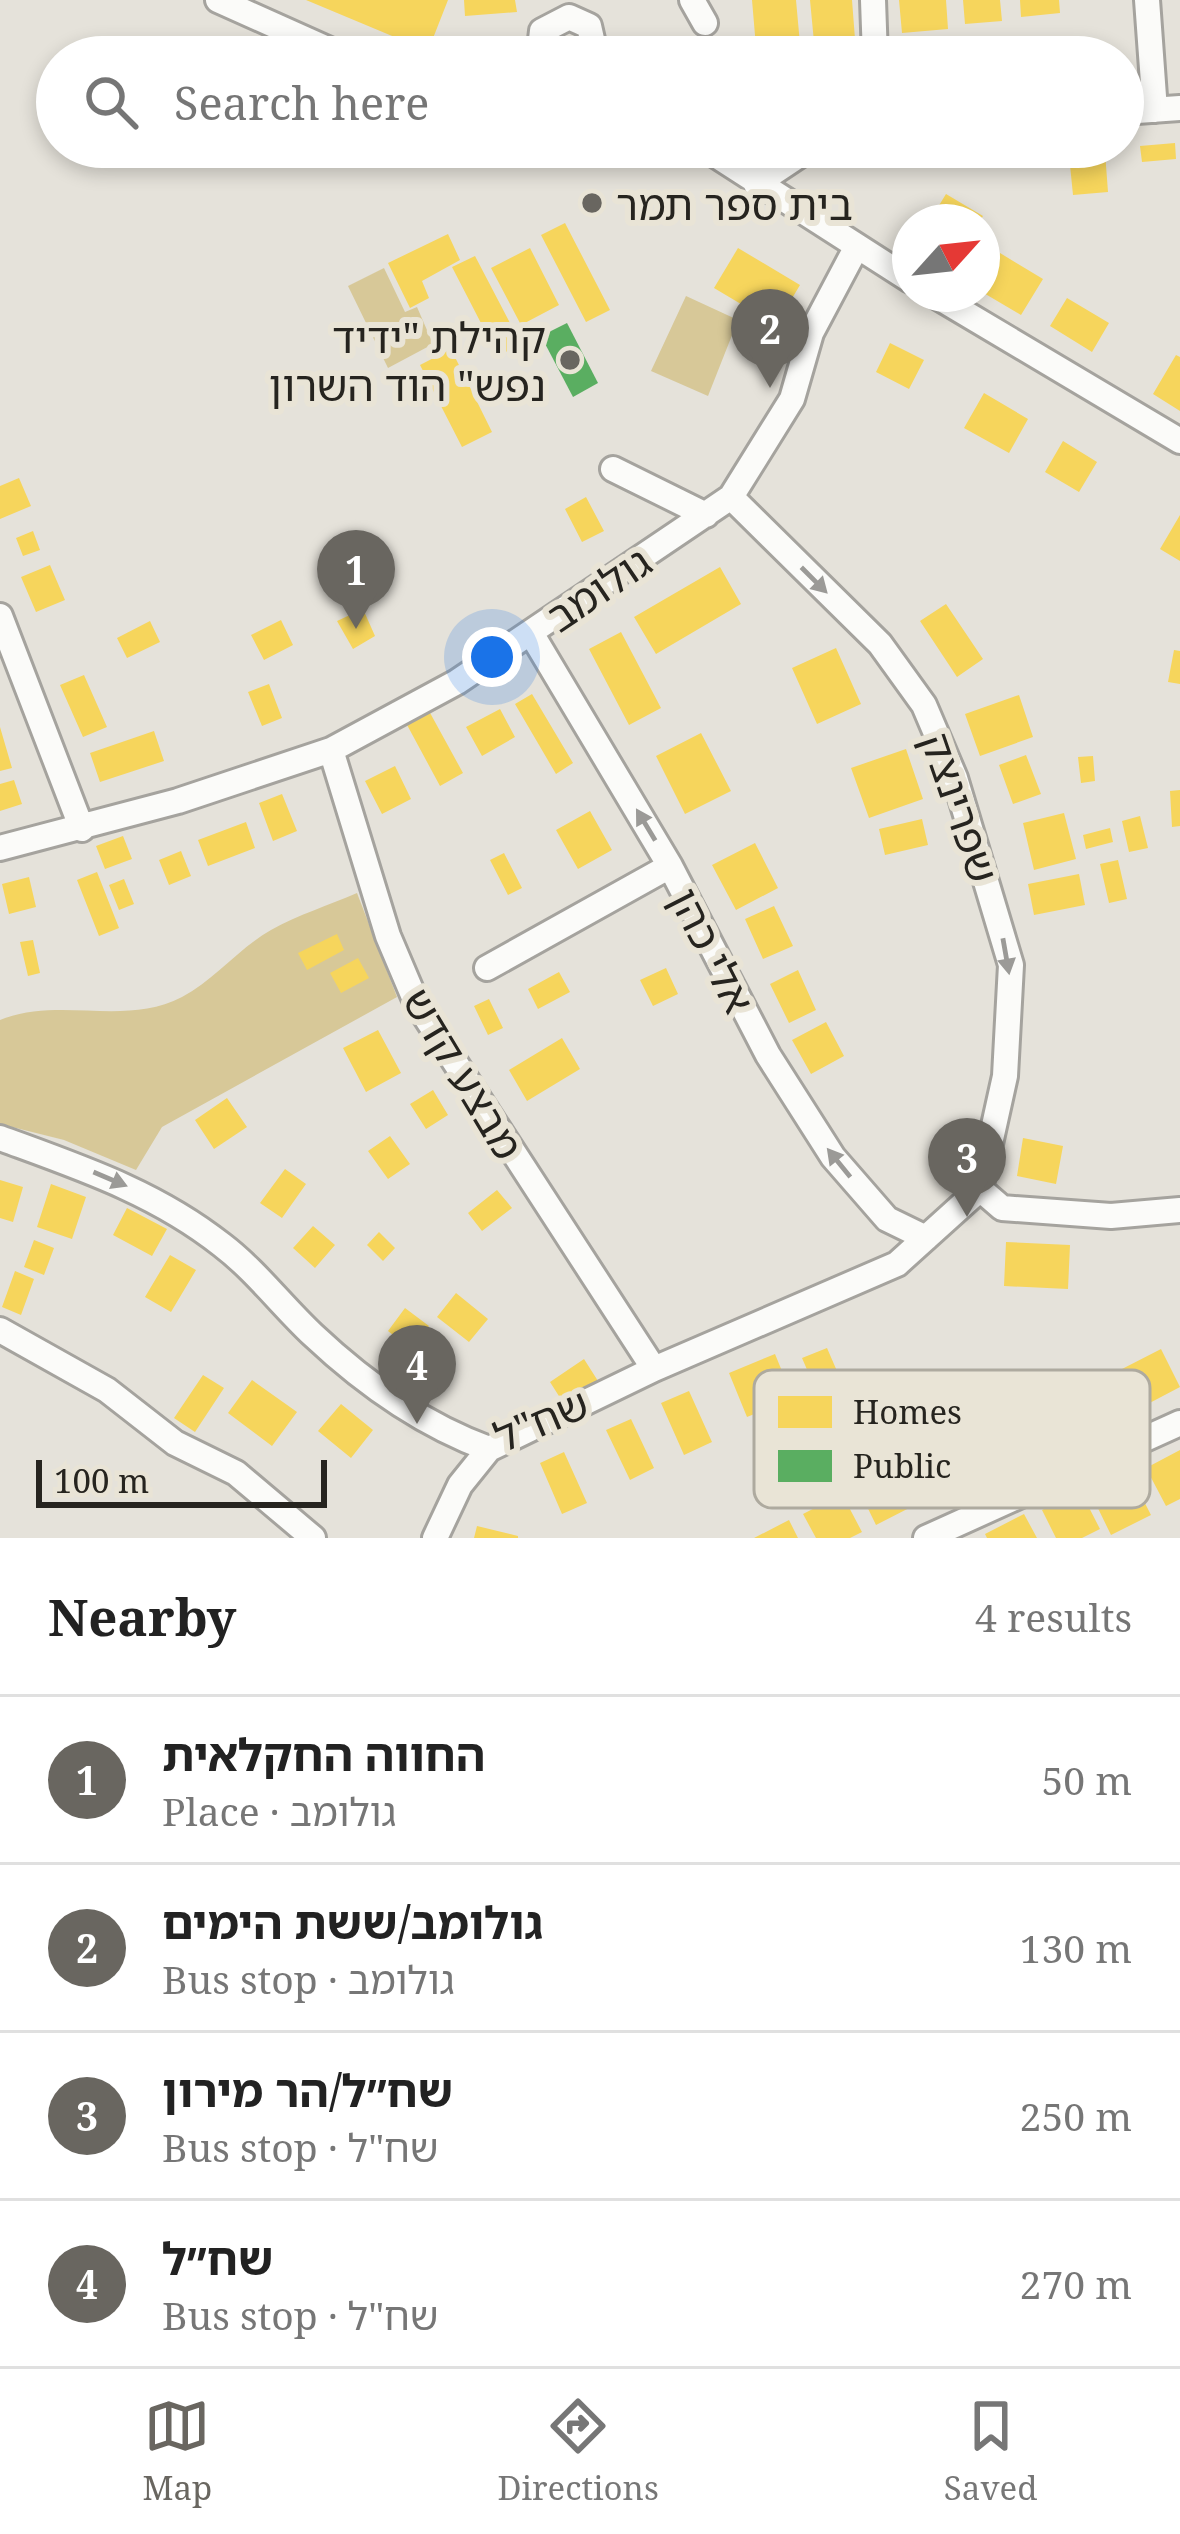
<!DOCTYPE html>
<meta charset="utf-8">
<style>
:root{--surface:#fff;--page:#f2f2f2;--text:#222;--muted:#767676;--line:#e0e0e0;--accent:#696660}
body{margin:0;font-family:"Noto Serif","Noto Sans Hebrew",serif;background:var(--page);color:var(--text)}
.compass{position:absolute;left:892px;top:204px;width:108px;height:108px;border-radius:50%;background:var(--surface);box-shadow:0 6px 18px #0003;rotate:63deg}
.scale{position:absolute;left:36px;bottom:30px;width:291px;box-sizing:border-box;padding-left:12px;border:6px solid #26241f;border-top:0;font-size:33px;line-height:42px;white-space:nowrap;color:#26241f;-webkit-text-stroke:9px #e9e4d6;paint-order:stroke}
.you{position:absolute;left:492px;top:657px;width:42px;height:42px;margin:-30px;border:9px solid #fff;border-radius:50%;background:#1a73e8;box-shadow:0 0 0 18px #1a73e833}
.badge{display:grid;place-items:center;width:78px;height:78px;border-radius:50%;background:var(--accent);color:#fff;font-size:39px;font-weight:700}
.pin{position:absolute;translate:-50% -99px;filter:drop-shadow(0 3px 6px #0008)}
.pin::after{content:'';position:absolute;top:63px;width:42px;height:36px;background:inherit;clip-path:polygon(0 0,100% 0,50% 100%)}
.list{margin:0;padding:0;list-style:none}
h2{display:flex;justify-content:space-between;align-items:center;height:156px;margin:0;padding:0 48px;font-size:51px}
h2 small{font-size:39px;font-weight:400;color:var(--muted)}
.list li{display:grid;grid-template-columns:78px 1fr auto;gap:36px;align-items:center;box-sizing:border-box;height:168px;padding:0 48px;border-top:3px solid var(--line)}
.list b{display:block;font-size:45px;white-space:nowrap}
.list p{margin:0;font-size:39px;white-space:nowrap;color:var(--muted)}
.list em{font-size:39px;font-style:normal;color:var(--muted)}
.icon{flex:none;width:66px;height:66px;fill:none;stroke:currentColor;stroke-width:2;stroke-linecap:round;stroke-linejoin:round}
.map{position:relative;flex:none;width:1180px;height:1538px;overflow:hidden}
.search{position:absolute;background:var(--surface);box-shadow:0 6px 18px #0003;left:36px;right:36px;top:36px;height:132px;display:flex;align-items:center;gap:30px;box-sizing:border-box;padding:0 42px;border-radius:66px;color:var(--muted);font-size:45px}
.sheet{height:828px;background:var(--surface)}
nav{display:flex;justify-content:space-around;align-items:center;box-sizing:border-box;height:168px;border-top:3px solid var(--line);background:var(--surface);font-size:33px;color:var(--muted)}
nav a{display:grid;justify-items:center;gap:6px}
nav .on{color:var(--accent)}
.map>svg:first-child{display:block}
.green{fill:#d7c898}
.homes{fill:#f6d55c}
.public{fill:#5aae61}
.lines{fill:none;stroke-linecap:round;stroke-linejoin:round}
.minor-casing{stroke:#a5a39e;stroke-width:30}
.minor{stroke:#fbfbf9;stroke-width:24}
.oneway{fill:#9b9a97}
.poi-dot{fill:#696660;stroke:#e9e4d6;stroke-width:4.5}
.labels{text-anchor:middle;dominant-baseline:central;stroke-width:12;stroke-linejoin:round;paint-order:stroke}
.poi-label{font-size:42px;fill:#26241f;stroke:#e9e4d6;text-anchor:start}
.street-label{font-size:42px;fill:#26241f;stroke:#e9e4d6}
.key{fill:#e9e4d6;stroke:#aeaa9f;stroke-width:3}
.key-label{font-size:33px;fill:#26241f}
</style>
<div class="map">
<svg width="1180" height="1538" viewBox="0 0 1180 1538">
<rect width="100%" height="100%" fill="#e5e2da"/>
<path class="green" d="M384,268L405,312L417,307L433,344L388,368L348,286Z
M686,296L738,320L708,396L651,371Z
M357,893L397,997L162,1127L136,1170L64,1140L0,1124V1020C60,996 124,1027 182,997C214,980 239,948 271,930C298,915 329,905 357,893Z"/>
<path class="homes" d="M306,0H448L428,51Z
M464,0H515L517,12L465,16Z
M752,0H796L800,44L756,47Z
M810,0H852L855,39L814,42Z
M899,0H946L948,29L902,33Z
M963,0H1000L1002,21L965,24Z
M1020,0H1059L1060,13L1021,17Z
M1070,41L1072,57H1032L1031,44Z
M1010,47L1011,57H969L968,51Z
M1175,143L1176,159L1142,162L1140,146Z
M1105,152L1108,192L1073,195L1069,155Z
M946,194L983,216L979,222H964L938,207Z
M565,223L610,310L586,322L541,235Z
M448,234L460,260L422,281L429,298L410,308L388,263Z
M530,248L559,305L521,325L491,268Z
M738,248L800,285L776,325L714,288Z
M1000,253L1043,279L1021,315L982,292Z
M475,256L521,344L498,356L452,267Z
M1067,298L1109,323L1092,352L1050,326Z
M890,343L924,360L909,389L876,372Z
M451,349L492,432L462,447L420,365Z
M1176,355L1180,357V411L1153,394Z
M984,393L1028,419L1009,453L964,428Z
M1063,441L1097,462L1079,492L1045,472Z
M19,478L31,506L0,519V486Z
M586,497L604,531L582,542L565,509Z
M1180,515V561L1160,549Z
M33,531L40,550L23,556L16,538Z
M50,565L65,600L36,612L21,577Z
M720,567L741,604L656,654L634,617Z
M946,604L983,659L957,677L920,621Z
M363,609L375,636L353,649L337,621Z
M281,620L293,645L264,660L251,635Z
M150,621L160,642L127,658L117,638Z
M621,632L661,708L629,725L589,649Z
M836,648L861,704L817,724L792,668Z
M1174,650L1180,651V684L1168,682Z
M84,675L107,727L83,737L60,685Z
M269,684L282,718L262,726L248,692Z
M532,694L573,763L556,774L515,704Z
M1019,695L1033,737L980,756L965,714Z
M500,709L515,737L482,756L466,727Z
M429,711L463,773L440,786L406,723Z
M0,727L12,768L0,771Z
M154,731L164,761L100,782L90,753Z
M701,733L731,791L685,814L656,756Z
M906,749L923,799L869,818L851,768Z
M1026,755L1041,794L1013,804L999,765Z
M1093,756L1095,781L1081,783L1078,757Z
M395,766L411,799L382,814L365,781Z
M14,780L22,804L0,811V784Z
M1180,790V826L1172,827L1170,791Z
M282,794L297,831L273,841L259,803Z
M590,811L612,850L578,869L556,830Z
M1064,813L1076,859L1034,870L1023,823Z
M1140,816L1148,848L1129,852L1122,821Z
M922,819L928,845L885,855L879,829Z
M246,822L255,848L208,866L198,840Z
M1110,828L1113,842L1086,849L1083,835Z
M123,836L132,859L105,869L96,846Z
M755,843L778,888L736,910L712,865Z
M181,851L191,876L169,885L159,860Z
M504,853L522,888L508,895L490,860Z
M1118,860L1127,899L1109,903L1100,864Z
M97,872L119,928L99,936L77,880Z
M1079,874L1085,905L1034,915L1028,884Z
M29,877L36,907L9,914L2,884Z
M124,879L134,904L119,910L109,885Z
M774,906L793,946L763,959L745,919Z
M337,934L344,950L307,970L298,953Z
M33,940L40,973L28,976L20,942Z
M358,958L369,978L341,993L330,973Z
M666,968L678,994L653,1006L640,980Z
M798,970L816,1010L789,1023L770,984Z
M559,972L570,992L538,1009L528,989Z
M489,999L503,1028L488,1035L474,1006Z
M826,1022L844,1056L811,1074L792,1040Z
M378,1030L401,1073L366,1092L343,1048Z
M562,1038L580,1069L527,1101L509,1070Z
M433,1090L448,1115L426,1129L410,1104Z
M227,1098L247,1127L214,1149L195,1120Z
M390,1136L410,1164L388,1179L368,1151Z
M1023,1138L1063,1146L1056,1184L1017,1176Z
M285,1169L306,1184L282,1218L260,1203Z
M0,1180L23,1187L13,1222L0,1218Z
M51,1184L86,1197L72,1239L37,1227Z
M497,1190L512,1208L482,1231L468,1213Z
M127,1208L167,1229L152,1256L113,1235Z
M313,1226L335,1245L315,1268L293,1248Z
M379,1232L395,1248L383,1261L367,1245Z
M34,1240L54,1248L44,1275L24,1267Z
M1006,1242L1070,1245L1068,1289L1004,1286Z
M170,1255L196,1270L171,1312L145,1297Z
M15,1271L34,1279L21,1315L2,1307Z
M456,1293L488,1319L469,1342L437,1317Z
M405,1308L429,1326L411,1349L388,1331Z
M827,1348L840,1378L815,1388L802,1358Z
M1161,1349L1180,1387L1142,1407L1122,1369Z
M775,1354L793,1398L747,1417L729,1373Z
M584,1359L598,1381L564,1404L550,1382Z
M203,1375L224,1388L195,1432L174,1418Z
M252,1380L297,1412L272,1446L228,1413Z
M689,1391L712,1442L684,1455L661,1403Z
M341,1404L373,1430L351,1458L318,1431Z
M631,1419L654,1468L630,1480L606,1430Z
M1180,1450V1499L1166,1506L1146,1468Z
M564,1452L587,1503L562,1514L540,1463Z
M896,1467L915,1505L876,1525L857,1486Z
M1131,1476L1151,1515L1111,1535L1092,1496Z
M1080,1490L1100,1529L1082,1538H1056L1042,1510Z
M842,1494L862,1532L850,1538H816L803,1514Z
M1024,1514L1037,1538H987L985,1534Z
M789,1520L798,1538H754Z
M477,1526L518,1536V1538H474Z"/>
<path class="public" d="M567,323L598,383L573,397L541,336Z"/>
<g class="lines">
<defs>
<path id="minor" d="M218,0L345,57
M692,0L705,23
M873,0L875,57
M1147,0L1155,110
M539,57L542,31L569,17L589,26L596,57
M1123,112L1180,108
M703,147L910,280
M756,184L807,150L822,147
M933,294L1180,441
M613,469L706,515
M731,497L880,644L924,705L955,778L1011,965L1005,1076L980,1189
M0,616L82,829
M531,633L670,866L768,1055L833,1157L887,1219L926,1238
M331,750L388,936L416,1002L654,1369
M0,848L178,801L331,750L457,682L731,497L792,399L811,333L856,248
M487,968L670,866
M0,1138C79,1167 155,1192 222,1245C256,1271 282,1306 313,1335C365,1384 423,1425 489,1449
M980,1189L1002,1208L1111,1216L1180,1210
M0,1330L107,1390L175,1443L236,1473L313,1538
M435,1538L460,1485L489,1449L654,1369L897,1264L980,1189
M926,1538L1180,1423"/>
</defs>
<use href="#minor" class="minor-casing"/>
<use href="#minor" class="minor"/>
</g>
<defs><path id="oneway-solid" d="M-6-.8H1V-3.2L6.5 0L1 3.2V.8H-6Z" transform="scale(3)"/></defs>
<g class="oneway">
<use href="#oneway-solid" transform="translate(814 580) rotate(45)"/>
<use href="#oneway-solid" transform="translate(646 825) rotate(-121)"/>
<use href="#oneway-solid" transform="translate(1006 956) rotate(80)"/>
<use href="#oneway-solid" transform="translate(839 1163) rotate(-129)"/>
<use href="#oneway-solid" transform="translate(110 1179) rotate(23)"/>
</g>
<g class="poi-dot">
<circle cx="592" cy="203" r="12"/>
<circle cx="570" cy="360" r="12"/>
</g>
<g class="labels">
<g class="poi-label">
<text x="616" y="203">בית ספר תמר</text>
<text x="546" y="336" text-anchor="end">קהילת "ידיד<tspan x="546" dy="48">נפש" הוד השרון</tspan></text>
</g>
<g class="street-label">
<text transform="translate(598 588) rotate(-34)">גולומב</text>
<text transform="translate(961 807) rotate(71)">שפרינצק</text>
<text transform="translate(713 950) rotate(63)">אלי כהן</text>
<text transform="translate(464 1073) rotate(59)">מבצע קדש</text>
<text transform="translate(541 1419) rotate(-23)">שח"ל</text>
</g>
</g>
<rect x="754" y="1370" width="396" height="138" rx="18" class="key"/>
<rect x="778" y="1396" width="54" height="32" fill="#f6d55c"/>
<rect x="778" y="1450" width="54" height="32" fill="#5aae61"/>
<g class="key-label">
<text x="853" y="1424">Homes</text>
<text x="853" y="1478">Public</text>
</g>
</svg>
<svg class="compass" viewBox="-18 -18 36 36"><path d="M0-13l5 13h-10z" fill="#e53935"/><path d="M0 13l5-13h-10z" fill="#767676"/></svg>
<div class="scale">100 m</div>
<div class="you"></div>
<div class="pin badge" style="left:356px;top:629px">1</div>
<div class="pin badge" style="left:770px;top:388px">2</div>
<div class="pin badge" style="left:967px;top:1217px">3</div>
<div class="pin badge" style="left:417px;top:1424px">4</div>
<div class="search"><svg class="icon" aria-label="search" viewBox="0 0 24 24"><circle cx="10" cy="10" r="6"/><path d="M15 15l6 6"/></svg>Search here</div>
</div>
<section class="sheet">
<h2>Nearby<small>4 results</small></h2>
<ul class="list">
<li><span class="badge">1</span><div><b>החווה החקלאית</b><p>Place · גולומב</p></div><em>50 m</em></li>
<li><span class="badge">2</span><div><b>גולומב/ששת הימים</b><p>Bus stop · גולומב</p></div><em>130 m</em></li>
<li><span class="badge">3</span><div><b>שח״ל/הר מירון</b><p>Bus stop · שח&quot;ל</p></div><em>250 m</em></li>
<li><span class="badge">4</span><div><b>שח״ל</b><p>Bus stop · שח&quot;ל</p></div><em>270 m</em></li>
</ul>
</section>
<nav>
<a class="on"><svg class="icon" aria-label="map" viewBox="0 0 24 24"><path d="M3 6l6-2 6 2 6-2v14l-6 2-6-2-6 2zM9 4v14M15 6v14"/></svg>Map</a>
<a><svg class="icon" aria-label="directions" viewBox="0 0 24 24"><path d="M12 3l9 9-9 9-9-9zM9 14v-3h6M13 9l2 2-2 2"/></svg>Directions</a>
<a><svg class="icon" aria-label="saved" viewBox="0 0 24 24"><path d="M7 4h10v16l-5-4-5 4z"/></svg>Saved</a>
</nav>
